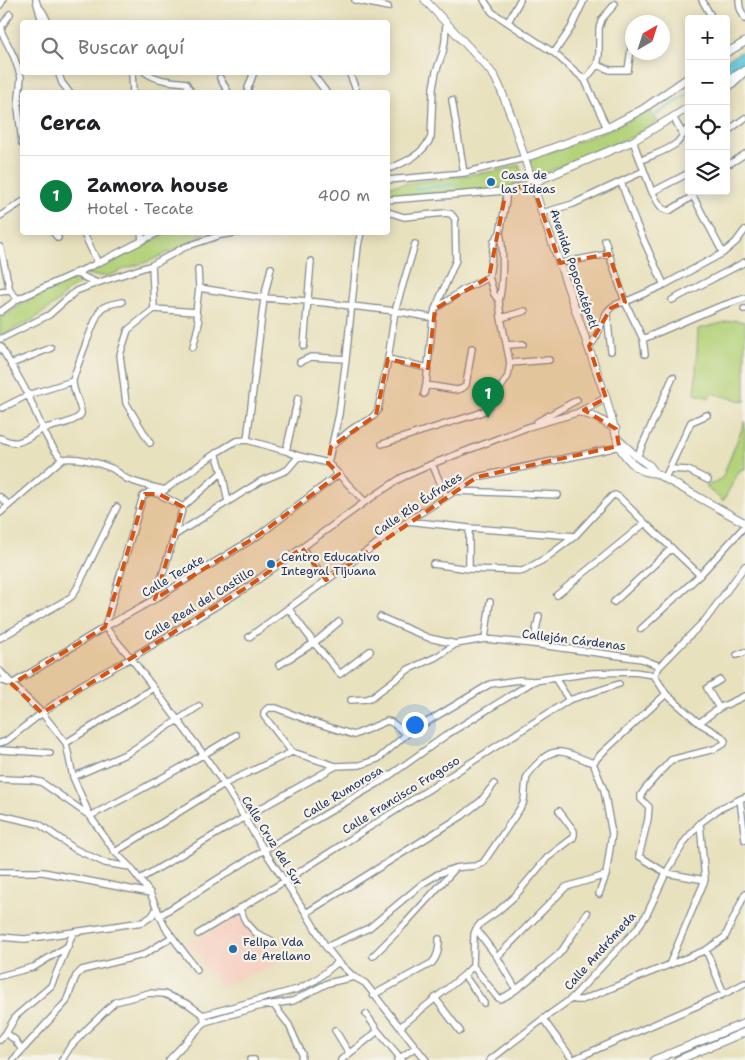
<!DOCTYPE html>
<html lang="es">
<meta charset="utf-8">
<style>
:root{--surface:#fff;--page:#f6f6f6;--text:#202124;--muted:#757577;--line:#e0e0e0;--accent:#0b8043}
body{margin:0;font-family:"Shantell Sans",sans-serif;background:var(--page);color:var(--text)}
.controls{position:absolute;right:15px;top:15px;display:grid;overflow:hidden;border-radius:5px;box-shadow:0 2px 12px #0003}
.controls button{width:45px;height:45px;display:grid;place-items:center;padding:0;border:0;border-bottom:1px solid var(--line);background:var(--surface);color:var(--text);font:25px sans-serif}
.compass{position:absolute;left:625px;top:15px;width:45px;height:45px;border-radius:50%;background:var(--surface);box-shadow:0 2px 12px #0003;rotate:39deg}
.you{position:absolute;left:414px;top:724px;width:18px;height:18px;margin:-12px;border:4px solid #fff;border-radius:50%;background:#1a73e8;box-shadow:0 0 0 8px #1a73e833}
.badge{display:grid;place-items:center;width:32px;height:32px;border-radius:50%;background:var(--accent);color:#fff;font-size:16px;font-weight:700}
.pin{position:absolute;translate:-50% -41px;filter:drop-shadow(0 1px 2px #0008)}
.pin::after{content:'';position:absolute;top:26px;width:18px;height:15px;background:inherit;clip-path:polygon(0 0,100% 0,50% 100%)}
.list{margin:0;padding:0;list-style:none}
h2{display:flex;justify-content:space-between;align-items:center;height:65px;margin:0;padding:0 20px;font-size:21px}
h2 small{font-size:16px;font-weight:400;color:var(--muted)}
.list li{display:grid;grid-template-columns:32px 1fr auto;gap:15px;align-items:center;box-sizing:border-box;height:80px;padding:0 20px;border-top:1px solid var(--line)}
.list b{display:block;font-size:19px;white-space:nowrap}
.list p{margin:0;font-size:16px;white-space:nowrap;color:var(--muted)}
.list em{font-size:16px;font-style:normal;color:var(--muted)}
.icon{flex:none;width:28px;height:28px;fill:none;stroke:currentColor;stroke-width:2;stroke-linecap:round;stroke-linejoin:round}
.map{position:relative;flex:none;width:745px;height:1060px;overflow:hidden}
.search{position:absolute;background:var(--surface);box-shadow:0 2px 12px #0003;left:20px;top:20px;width:370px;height:55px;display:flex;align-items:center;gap:12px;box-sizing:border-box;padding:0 18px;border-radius:5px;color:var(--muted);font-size:19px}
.panel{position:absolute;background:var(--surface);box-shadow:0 2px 12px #0003;left:20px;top:90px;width:370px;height:145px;border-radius:5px}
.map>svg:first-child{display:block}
.built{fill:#f6d2c3}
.green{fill:#b3d279;stroke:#67806c}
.water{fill:#5bc6d5;stroke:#3b7a9a}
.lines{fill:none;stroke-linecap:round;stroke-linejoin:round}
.stream{stroke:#5bc6d5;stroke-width:2}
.minor-casing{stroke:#82888e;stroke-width:8}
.major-casing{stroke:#82888e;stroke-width:9}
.minor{stroke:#fff;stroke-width:5.5}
.major{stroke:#fff;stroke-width:7}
.marked{fill:#d45514;fill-opacity:0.2;stroke:#d45514;stroke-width:4;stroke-dasharray:10 6;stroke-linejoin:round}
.poi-dot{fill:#1f6fb2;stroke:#f7f3e8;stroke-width:2}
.labels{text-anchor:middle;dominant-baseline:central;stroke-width:4.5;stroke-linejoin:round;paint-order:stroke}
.poi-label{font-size:12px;fill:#1b2f5e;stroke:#f7f3e8;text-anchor:start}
.street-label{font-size:12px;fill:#1b2f5e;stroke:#f7f3e8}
</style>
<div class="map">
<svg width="745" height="1060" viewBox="0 0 745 1060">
<rect width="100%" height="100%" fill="#f7f3e8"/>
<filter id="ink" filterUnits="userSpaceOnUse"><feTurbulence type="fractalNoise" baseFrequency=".02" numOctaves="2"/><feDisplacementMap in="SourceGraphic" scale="10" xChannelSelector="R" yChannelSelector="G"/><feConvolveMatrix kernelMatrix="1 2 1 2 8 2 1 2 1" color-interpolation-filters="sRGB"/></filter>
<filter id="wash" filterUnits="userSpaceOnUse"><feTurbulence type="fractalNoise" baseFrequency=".0096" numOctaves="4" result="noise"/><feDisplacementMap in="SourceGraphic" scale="20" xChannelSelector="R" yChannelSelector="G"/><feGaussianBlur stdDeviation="1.12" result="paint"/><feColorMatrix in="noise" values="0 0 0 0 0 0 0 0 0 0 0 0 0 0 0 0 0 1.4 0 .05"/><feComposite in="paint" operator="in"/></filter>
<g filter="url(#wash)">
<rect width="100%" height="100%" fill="#e8e1be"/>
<path class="built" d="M244,912L259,933L269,936L283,962L220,987L215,975L204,969L202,958L191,950L188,943L193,940V939L206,935Z"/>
<path class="green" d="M650,111L658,122L634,136L556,168L537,178L534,177L529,165L531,160L612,128Z
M519,165L524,182L503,188L388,197V186L496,171Z
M168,233H216L206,235L150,261L127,268L109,276H97L86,274Z
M68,281L83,282L68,290L59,301L34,319L0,336V318L33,298Z
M734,320L745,322V402L711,393L709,398L695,394L698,329Z
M745,421V469L740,470L723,501L706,487L722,478Z"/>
<path class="water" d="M745,50V62L726,74V60Z"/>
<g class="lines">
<path class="stream" d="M654,116L689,94
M415,189L458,184"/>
</g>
</g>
<g filter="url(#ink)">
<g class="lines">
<defs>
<path id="minor" d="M36,0L42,22
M355,0L388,7
M484,0L492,12L554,53L585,80L607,128
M702,0L711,16
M739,0L740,8L745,19
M0,5L3,0
M39,7L43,12L48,22
M10,14L2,26L1,31L14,57L21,77L18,107L22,143
M508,22L520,0
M554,53L571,28L584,0
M597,65L610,70H628L632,42L631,34
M58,72L62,83L69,92
M132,72L133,92
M145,72C157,81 171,81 186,83L191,92
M311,72L326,92
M349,72L357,92
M220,78L228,92
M585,80L597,65L599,55V28L602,19L615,4
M726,90L738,79L745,72
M248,92V88L254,72
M452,100L464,173
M673,117L683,134
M729,130L745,118
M633,141L652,192L659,204L663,209L669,211L693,196L723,253
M641,160C653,155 667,151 677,143C681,139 684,132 689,127
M731,163L745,154
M388,169C404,163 424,154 431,137L433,88L436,72L443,52L445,41L446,23
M388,180L464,173L525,158
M621,182L635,221L664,285
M652,192L689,173
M388,200L506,191L532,183
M388,212L404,217L445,213L451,214L455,219L456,260L435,309L433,318L426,385L424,394
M542,213L573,204L644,171
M0,216L22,202
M53,232L58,238
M83,232L98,263
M141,232L142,241
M605,240L609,254L625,302L643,339L645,354
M0,247L2,254L10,291L18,299
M560,263L609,254
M152,265L154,309
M198,269L199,288
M75,273L97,283
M0,292L10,291
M672,300L745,262
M499,301C503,285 504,249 500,233
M154,309L196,312
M435,309L463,290L489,277
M744,309H745
M0,312L18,299L98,263L159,232
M607,313L611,351
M501,318L525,311
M0,339L49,315L76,291L97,283L152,265L185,247L221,235L242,232
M643,339L718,307L745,298
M507,345L523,344
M0,346C10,363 21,380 29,397C39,419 46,442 62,459C78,457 96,462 111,468C117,471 122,476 127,479C139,484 152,487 165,490
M304,346L311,261
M589,346C605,333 597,306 625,302L664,285L723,253L736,242L745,230
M193,347L199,323L196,312L199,288L264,298L308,301L395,311L433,318
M388,359L428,368
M300,362L311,357L346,359
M510,363L549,360
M11,364L51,348
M426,385L457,390L463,388L466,385L472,348
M2,408L28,395L73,381
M537,422L577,400
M0,438C7,441 11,443 18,442C28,440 36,431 46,428C54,426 77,422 81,414C83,409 72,390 73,381C74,374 97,313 101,309C106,304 116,303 122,302
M247,440L264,298L271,268
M150,443L126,403L120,355L128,330L154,309
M382,444L477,414L484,411L490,405L508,376L510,363L501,318L499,301L494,294L489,277L494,241L500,233L506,201V191
M332,446C339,440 347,432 355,427C364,422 373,420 378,410L388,359L395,311L415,244
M286,451L298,398
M216,453L222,472L228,502
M637,457L673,377
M328,463L339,414L346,359L358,246L361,232
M432,464L446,496
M670,469L688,470L708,480
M665,478L691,422L707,415
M455,491L558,495
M159,494L183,507
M0,497L9,505
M365,502L328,463L299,456L286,451L247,440L236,441L216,453L159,494L149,492L143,496L105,627L131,658L204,755L224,784L264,850L306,913L326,947L338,962L354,977L365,983L426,1060
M183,507L222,472
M0,513L62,459
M408,521L469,528L575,536
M175,535L261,481L287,470L299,456
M302,548L326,580
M433,564L469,569L523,571L546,558L575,536L612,496L615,495L619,497L645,523L700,575
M469,569V528
M557,595L645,523
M155,599L183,507
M614,602L672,548
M288,608L314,643L340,674L370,651
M380,617L429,638L456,644L485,639L533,644L642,659L660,666
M641,629L700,575L745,526
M249,637L408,521L477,477L609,449L622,445
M0,638L68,599L72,596L77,588L117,507
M485,639L490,602
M533,644L539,616
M737,655L745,652
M279,665L314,643L339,622
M0,671L12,684L42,713L66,743L73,777L90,816L115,852L130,867L150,893L165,927L197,970
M555,678L569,700
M0,680L12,684L105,627L155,599L259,535L339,474
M351,700L367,699L372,697L409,669L436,657L456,644
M719,708L707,688L720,680
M699,723L719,708L745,696
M0,743L6,741L42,713L81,685L131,658L249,586L365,502L401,478L432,464L528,427L580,412
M66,743L153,688
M0,750L50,753
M593,763L604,790L612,834L606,875L599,894
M593,763L601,754L666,694
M336,766L292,752L264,716V712L268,708H276L310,721L354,735L387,721L391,722L407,734
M73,777L128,753L199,706
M0,779L31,780L41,782L90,816C139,791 188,765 236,735
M740,799L745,840
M0,815L39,824L75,849L105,863L130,867
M115,852L224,784L292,752
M0,872H43L150,893
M140,879L245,817L336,766L360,765L378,759L407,734L490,684L519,680L534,681L592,673L634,672L654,675
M705,880L666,873L639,856L648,819L649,807L641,799V795L645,789L671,760L714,749L724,744L725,741L721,736L699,723L666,694L654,675L660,666L706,619L745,566
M239,908L246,922L256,933L271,940
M306,913L462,816L481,801L494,784
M159,916L264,850L382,781L448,734L534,681
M476,929L497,957L516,989
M198,934L285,881L569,700L619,684
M0,937L25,939L143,922L152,916L157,908
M326,947L369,928L422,884L438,874L455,868L462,867L475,866L483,863L523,804C526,795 524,785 527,777C529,772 533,768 537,764C556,742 570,755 593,763
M706,950L724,994
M373,956L403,926L454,870
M497,957L566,887L606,875
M669,965L705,880L700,823
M473,966L497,997L500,999C516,993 543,967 558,955L563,949L587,913
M464,975L484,1003
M0,976L34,967L68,946
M373,995L432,963C438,956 439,949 439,939
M435,998L460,1031
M571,999L577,1000H582L706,950L725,937L745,894
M273,1004L289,1025L302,1054L301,1060
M366,1014L378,1031L402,1060
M203,1015L298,989L316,980L338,962
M543,1019L573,1060
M400,1027L464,975L473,966L474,934L476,929L481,923L498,911L515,896L547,858L573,838L574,835V831L559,811
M335,1030L349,1053
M6,1033L15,1040L22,1050
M0,1040L6,1033L16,1016L51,986L73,933
M13,1060L66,1002L76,976L82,970L143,955L172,937
M62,1060L70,1047L89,1027L115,1002L149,993L164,994L188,1004L203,1015L205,1022
M169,1060L205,1022L261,1006L293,1001L328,983L354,977
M250,1060H254
M341,1060L378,1031
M397,1060L416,1047
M490,1060L543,1019L571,999L636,930L647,914L666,873L685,841L700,823L719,809L745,797
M572,1060L724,994L745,983"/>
<path id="major" d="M425,0L487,67L495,77L501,90L512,118L542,213L606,398L619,446C624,456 636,470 647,472C650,473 653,473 655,473
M726,53L745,42
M726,81L745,70
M525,158L607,128L643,109L689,77
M532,183L633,141L673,117L689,107
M580,412L597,418L616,429
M580,412L606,398
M618,439L637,457L650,466L655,473L745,523
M654,1060L745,1023
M678,1060L745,1032"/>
</defs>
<use href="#minor" class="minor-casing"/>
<use href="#major" class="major-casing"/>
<use href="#minor" class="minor"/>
<use href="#major" class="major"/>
</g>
</g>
<path class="marked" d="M532,183L560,263L609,254L625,302L611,308L589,346L606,398L584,410L616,429L619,446L477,477L326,580L302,548L249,586L42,713L12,684L105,627L145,494H159L183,507L155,599L259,535L339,474L328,463L331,447L376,415L388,359L428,368L435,309L489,277L506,191Z"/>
<g class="poi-dot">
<circle cx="491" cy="182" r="5"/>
<circle cx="271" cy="564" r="5"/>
<circle cx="233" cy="949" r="5"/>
</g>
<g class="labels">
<g class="poi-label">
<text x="501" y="175">Casa de<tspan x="501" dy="14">las Ideas</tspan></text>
<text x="281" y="557">Centro Educativo<tspan x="281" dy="14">Integral Tijuana</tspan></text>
<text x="243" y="942">Felipa Vda<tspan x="243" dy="14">de Arellano</tspan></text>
</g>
<g class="street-label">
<text transform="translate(574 269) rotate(71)">Avenida Popocatépetl</text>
<text transform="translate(418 504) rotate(-34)">Calle Río Éufrates</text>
<text transform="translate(173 576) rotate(-31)">Calle Tecate</text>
<text transform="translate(199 604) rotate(-32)">Calle Real del Castillo</text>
<text transform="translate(574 640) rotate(7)">Callejón Cárdenas</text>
<text transform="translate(343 792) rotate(-31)">Calle Rumorosa</text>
<text transform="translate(401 795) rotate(-32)">Calle Francisco Fragoso</text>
<text transform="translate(272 841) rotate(58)">Calle Cruz del Sur</text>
<text transform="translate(600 951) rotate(-48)">Calle Andrómeda</text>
</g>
</g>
</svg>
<div class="controls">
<button>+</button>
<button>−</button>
<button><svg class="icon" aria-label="locate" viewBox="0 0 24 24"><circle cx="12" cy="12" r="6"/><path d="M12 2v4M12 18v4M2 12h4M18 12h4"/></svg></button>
<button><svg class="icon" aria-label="layers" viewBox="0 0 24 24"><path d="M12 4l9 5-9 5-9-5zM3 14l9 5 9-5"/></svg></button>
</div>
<svg class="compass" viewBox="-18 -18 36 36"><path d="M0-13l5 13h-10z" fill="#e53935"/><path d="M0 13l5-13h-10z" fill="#757577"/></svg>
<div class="you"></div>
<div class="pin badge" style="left:488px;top:418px">1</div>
<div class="search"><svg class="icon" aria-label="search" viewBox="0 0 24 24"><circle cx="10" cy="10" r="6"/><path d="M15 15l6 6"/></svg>Buscar aquí</div>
<section class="panel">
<h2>Cerca<small></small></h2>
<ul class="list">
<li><span class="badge">1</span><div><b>Zamora house</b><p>Hotel · Tecate</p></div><em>400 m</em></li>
</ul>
</section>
</div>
